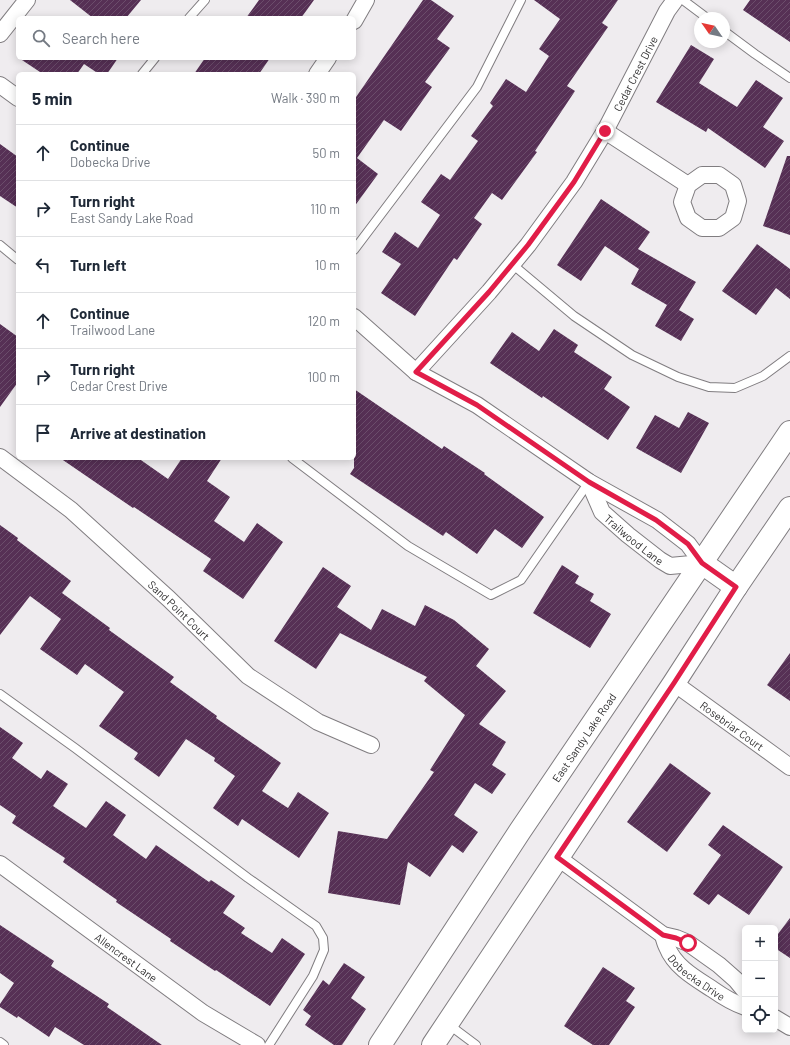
<!DOCTYPE html>
<meta charset="utf-8">
<style>
:root{--surface:#fff;--page:#f6f6f7;--text:#1f2937;--muted:#747a83;--line:#e0e1e3}
body{margin:0;font-family:Barlow,sans-serif;background:var(--page);color:var(--text)}
.controls{position:absolute;right:12px;bottom:12px;display:grid;overflow:hidden;border-radius:6px;box-shadow:0 2px 10px #0003}
.controls button{width:36px;height:36px;display:grid;place-items:center;padding:0;border:0;border-bottom:1px solid var(--line);background:var(--surface);color:var(--text);font:20px sans-serif}
.compass{position:absolute;left:694px;top:12px;width:36px;height:36px;border-radius:50%;background:var(--surface);box-shadow:0 2px 10px #0003;rotate:304deg}
.stop{position:absolute;width:12px;height:12px;margin:-9px;border:3px solid #e11d48;border-radius:50%;background:#fff}
.stop.end{background:#e11d48;border-color:#fff;box-shadow:0 1px 4px #0008}
.list{margin:0;padding:0;list-style:none}
h2{display:flex;justify-content:space-between;align-items:center;height:52px;margin:0;padding:0 16px;font-size:17px}
h2 small{font-size:13px;font-weight:400;color:var(--muted)}
.list li{display:grid;grid-template-columns:26px 1fr auto;gap:12px;align-items:center;box-sizing:border-box;height:56px;padding:0 16px;border-top:1px solid var(--line)}
.list b{display:block;font-size:15px;white-space:nowrap}
.list p{margin:0;font-size:13px;white-space:nowrap;color:var(--muted)}
.list em{font-size:13px;font-style:normal;color:var(--muted)}
.icon{flex:none;width:22px;height:22px;fill:none;stroke:currentColor;stroke-width:2;stroke-linecap:round;stroke-linejoin:round}
.map{position:relative;flex:none;width:790px;height:1045px;overflow:hidden}
.search{position:absolute;background:var(--surface);box-shadow:0 2px 10px #0003;left:16px;top:16px;width:340px;height:44px;display:flex;align-items:center;gap:10px;box-sizing:border-box;padding:0 14px;border-radius:6px;color:var(--muted);font-size:15px}
.panel{position:absolute;background:var(--surface);box-shadow:0 2px 10px #0003;left:16px;top:72px;width:340px;height:388px;border-radius:6px}
.map>svg:first-child{display:block}
.building{fill:url(#building-hatch)}
.lines{fill:none;stroke-linecap:round;stroke-linejoin:round}
.lane-casing{stroke:#807d80;stroke-width:10}
.street-casing{stroke:#807d80;stroke-width:18}
.secondary-casing{stroke:#807d80;stroke-width:24}
.lane{stroke:#fff;stroke-width:8}
.street{stroke:#fff;stroke-width:16}
.secondary{stroke:#fff;stroke-width:22}
.route{stroke:#e11d48;stroke-width:5}
.labels{text-anchor:middle;dominant-baseline:central;stroke-width:4;stroke-linejoin:round;paint-order:stroke}
.street-label{font-size:11px;fill:#2f2e2f;stroke:#fff}
</style>
<div class="map">
<svg width="790" height="1045" viewBox="0 0 790 1045">
<defs>
<pattern id="building-hatch" width="6" height="6" patternUnits="userSpaceOnUse"><rect width="6" height="6" fill="#563055"/><path d="M-1 1l2-2M0 6l6-6M5 7l2-2" fill="none" stroke="#6b4d6b"/></pattern>
</defs>
<rect width="100%" height="100%" fill="#efecef"/>
<path class="building" d="M70,0H141L126,18H93Z
M259,0H314L301,18H246Z
M423,0H431L454,16L437,39L450,48L425,82L432,87L401,131L384,120L357,158L378,174L354,207V100Z
M534,0H618L602,23L608,27L567,86L575,91L535,151L537,152L502,200L492,193L474,218L482,224L457,260L454,258L415,316L381,293L401,264L382,252L395,232L418,248L440,215L421,202L441,174L450,180L478,141L471,136L493,106L490,103L506,79L526,92L549,56L539,49L560,19Z
M750,0H790V42L743,10Z
M691,45L714,59L699,83L737,107L756,80L783,98L763,127L784,141L765,168L708,128L706,132L656,102Z
M19,58H118L107,74H99L84,64L77,74H43Z
M205,58H270L259,74H194Z
M0,144L18,157V208L0,196Z
M787,156H790V235L763,226Z
M601,199L650,232L638,249L696,282L679,310L694,319L681,341L655,326L667,305L631,284L639,269L605,246L581,281L557,265Z
M757,244L790,269V299L776,288L756,315L722,291Z
M0,324L18,337V382L0,407Z
M554,329L578,345L574,352L612,377L604,389L630,407L608,440L543,396L542,398L490,363L512,332L539,351Z
M354,389L442,449L444,446L485,473L484,474L544,517L522,548L495,529L477,554L446,532L443,536L350,474L354,468Z
M688,412L709,423L681,473L636,448L655,415L679,428Z
M60,458H138L168,479L182,458H222L207,481L230,497L214,521L244,542L257,523L283,542L243,599L203,571L211,559L134,507L133,508Z
M0,525L18,538L17,540L71,581L62,593L110,628L109,630L174,677L170,682L217,716L216,718L281,763L262,791L288,808L298,792L329,813L299,858L242,819L238,826L213,808L235,776L214,761L215,758L186,739L159,777L134,759L138,753L99,726L124,692L85,664L77,675L40,649L61,619L30,596L0,635Z
M562,565L579,576L575,583L594,594L590,601L611,614L590,648L533,613Z
M323,567L351,586L337,607L371,630L382,609L415,626L425,605L454,620L489,649L476,666L506,691L479,724L506,742L492,765L506,774L492,794L475,783L454,815L478,832L463,853L452,845L430,877L408,862L400,905L328,893L338,831L387,839L434,772L430,770L465,715L424,681L427,677L340,633L316,669L274,641Z
M790,653V701L767,685Z
M0,727L23,743L12,758L41,779L47,770L68,784L53,806L86,828L106,801L126,815L113,835L146,859L156,845L209,882L211,880L235,896L223,913L245,928L241,933L272,953L282,938L305,954L270,1006L216,970L215,971L170,941L171,939L116,902L117,900L63,862L65,858L12,823L16,816L0,805Z
M670,763L711,793L667,852L627,822Z
M723,825L783,867L749,915L718,894L709,905L693,894L721,855L708,845Z
M790,918V958L775,948V938Z
M0,925L54,961L51,966L109,1004L107,1007L162,1045H84L55,1027L49,1037L18,1016L17,1018L0,1007V1004L14,983L0,973Z
M344,963L365,977L351,998L366,1009L342,1045H334L305,1025L311,1016L303,1010L323,980L329,985Z
M603,967L635,988L626,1001L635,1007L609,1045H593L564,1026Z"/>
<g class="lines">
<defs>
<path id="lane" d="M683,0L707,18
M189,18L205,0
M724,31L755,54L790,78
M142,74L155,58
M0,245L18,260
M354,250L477,87L521,0
M512,264L574,316L632,355L678,377L709,387L735,388L763,376L790,356
M292,458L408,546L491,595L521,580L589,482
M0,694L75,748L248,878L316,926L323,938L324,950L313,976L269,1045
M448,1024L476,1045
M0,1042L4,1045"/>
<g id="street">
<path d="M354,21L366,0"/>
<path d="M0,34L27,0"/>
<path d="M317,74L328,58"/>
<path d="M0,85L18,98"/>
<path d="M605,131L688,185"/>
<path d="M702,175H719L733,185L738,201L733,218L719,228H702L688,218L682,202L688,185Z"/>
<path d="M354,317L416,372L477,405L589,482L657,520L688,544L702,563"/>
<path id="s1" d="M416,372L489,292L528,245L574,182L605,131L667,11L675,0"/>
<path id="s2" d="M0,457L71,510L169,599L248,676L318,722L371,745"/>
<path id="s3" d="M589,482L602,512L628,535L660,560L670,566L702,563"/>
<path id="s4" d="M674,683L790,767"/>
<path d="M557,857L663,935L676,938L688,943L719,965L736,980L745,991"/>
<path id="s5" d="M0,864L203,1013L257,1045"/>
<path id="s6" d="M663,935C664,939 665,943 667,947C675,967 695,978 712,989C722,996 733,1003 745,1007"/>
<path d="M775,1018L790,1027"/>
</g>
<g id="secondary">
<path d="M702,563L736,587"/>
<path id="s7" d="M380,1045L520,831L790,432"/>
<path d="M433,1045L674,683L736,587L790,508"/>
</g>
</defs>
<use href="#lane" class="lane-casing"/>
<use href="#street" class="street-casing"/>
<use href="#secondary" class="secondary-casing"/>
<use href="#lane" class="lane"/>
<use href="#street" class="street"/>
<use href="#secondary" class="secondary"/>
</g>
<g class="lines">
<path class="route" d="M605,131L574,182L528,245L489,292L416,372L477,405L589,482L656,520L688,544L702,563L736,587L674,683L557,857L663,935L676,938L688,943"/>
</g>
<g class="labels">
<g class="street-label">
<text stroke="none"><textPath href="#s1" startOffset="372">Cedar Crest Drive</textPath></text>
<text stroke="none"><textPath href="#s3" startOffset="75">Trailwood Lane</textPath></text>
<text stroke="none"><textPath href="#s2" startOffset="236">Sand Point Court</textPath></text>
<text stroke="none"><textPath href="#s4" startOffset="72">Rosebriar Court</textPath></text>
<text stroke="none"><textPath href="#s7" startOffset="369">East Sandy Lake Road</textPath></text>
<text stroke="none"><textPath href="#s5" startOffset="157">Allencrest Lane</textPath></text>
<text stroke="none"><textPath href="#s6" startOffset="56">Dobecka Drive</textPath></text>
</g>
</g>
</svg>
<div class="controls">
<button>+</button>
<button>−</button>
<button><svg class="icon" aria-label="locate" viewBox="0 0 24 24"><circle cx="12" cy="12" r="6"/><path d="M12 2v4M12 18v4M2 12h4M18 12h4"/></svg></button>
</div>
<svg class="compass" viewBox="-18 -18 36 36"><path d="M0-13l5 13h-10z" fill="#e53935"/><path d="M0 13l5-13h-10z" fill="#747a83"/></svg>
<div class="stop" style="left:688px;top:943px"></div>
<div class="stop end" style="left:605px;top:131px"></div>
<div class="search"><svg class="icon" aria-label="search" viewBox="0 0 24 24"><circle cx="10" cy="10" r="6"/><path d="M15 15l6 6"/></svg>Search here</div>
<section class="panel">
<h2>5 min<small>Walk · 390 m</small></h2>
<ul class="list">
<li><svg class="icon" aria-label="ahead" viewBox="0 0 24 24"><path d="M12 20V5M6 11l6-6 6 6"/></svg><div><b>Continue</b><p>Dobecka Drive</p></div><em>50 m</em></li>
<li><svg class="icon" aria-label="right" viewBox="0 0 24 24"><path d="M7 20v-9h11M14 6l5 5-5 5"/></svg><div><b>Turn right</b><p>East Sandy Lake Road</p></div><em>110 m</em></li>
<li><svg class="icon" aria-label="left" viewBox="0 0 24 24"><path d="M17 20v-9H6M10 6l-5 5 5 5"/></svg><div><b>Turn left</b></div><em>10 m</em></li>
<li><svg class="icon" aria-label="ahead" viewBox="0 0 24 24"><path d="M12 20V5M6 11l6-6 6 6"/></svg><div><b>Continue</b><p>Trailwood Lane</p></div><em>120 m</em></li>
<li><svg class="icon" aria-label="right" viewBox="0 0 24 24"><path d="M7 20v-9h11M14 6l5 5-5 5"/></svg><div><b>Turn right</b><p>Cedar Crest Drive</p></div><em>100 m</em></li>
<li><svg class="icon" aria-label="arrive" viewBox="0 0 24 24"><path d="M6 21V4h12l-3 4 3 4H6"/></svg><div><b>Arrive at destination</b></div></li>
</ul>
</section>
</div>
